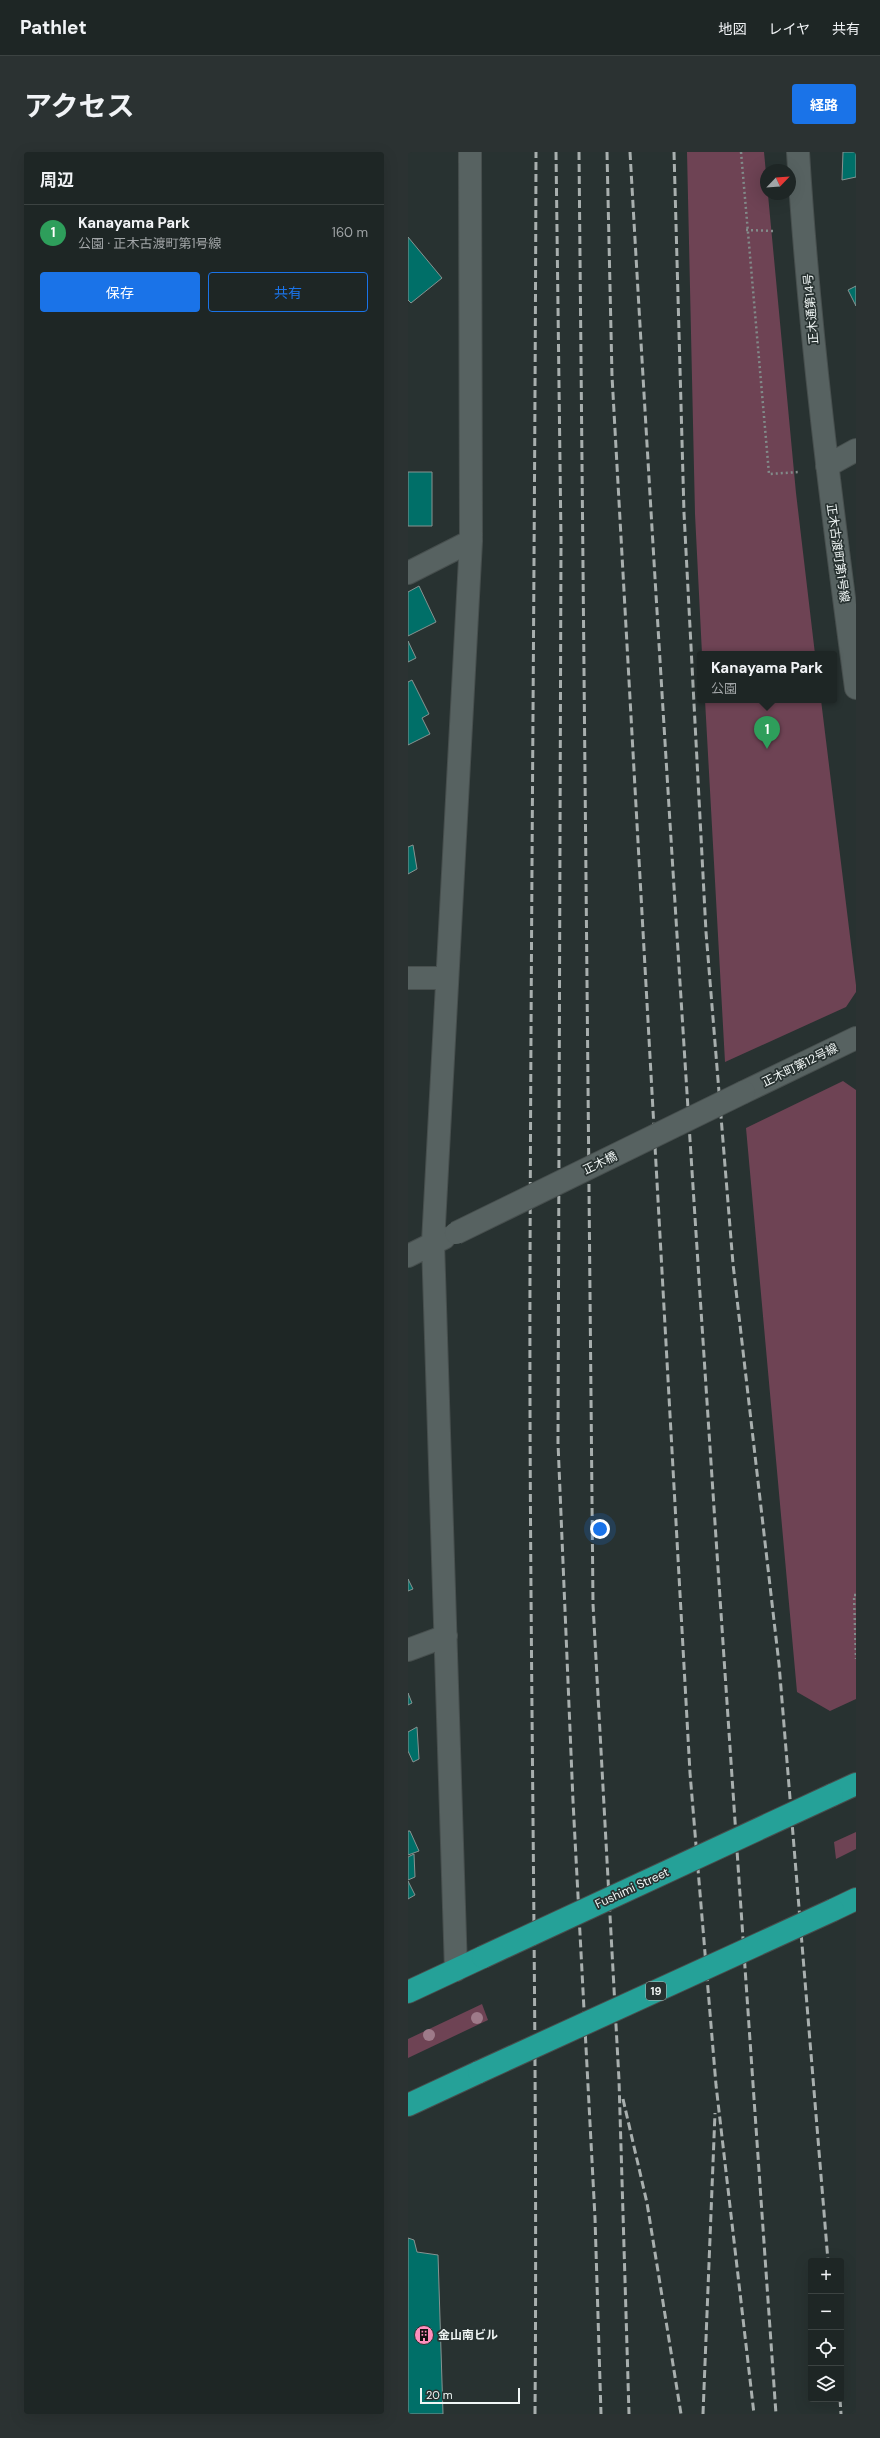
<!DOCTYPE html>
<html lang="ja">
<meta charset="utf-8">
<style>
:root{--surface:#1e2625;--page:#2b3232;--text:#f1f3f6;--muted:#a1a5a7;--line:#3c4342;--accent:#1a73e8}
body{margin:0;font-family:"DM Sans","Noto Sans JP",sans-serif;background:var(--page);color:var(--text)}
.controls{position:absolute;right:12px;bottom:12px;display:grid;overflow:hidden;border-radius:4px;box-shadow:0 4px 16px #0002}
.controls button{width:36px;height:36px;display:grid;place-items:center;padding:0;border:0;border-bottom:1px solid var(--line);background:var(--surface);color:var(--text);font:20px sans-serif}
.compass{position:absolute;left:352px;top:12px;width:36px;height:36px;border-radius:50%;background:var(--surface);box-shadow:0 4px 16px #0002;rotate:65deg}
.scale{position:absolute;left:12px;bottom:10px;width:100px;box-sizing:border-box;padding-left:4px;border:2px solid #f0f6f5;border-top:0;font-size:11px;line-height:14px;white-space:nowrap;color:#f0f6f5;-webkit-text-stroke:3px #283231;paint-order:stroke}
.you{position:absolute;left:192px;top:1377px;width:14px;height:14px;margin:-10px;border:3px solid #fff;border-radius:50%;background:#1a73e8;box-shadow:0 0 0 6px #1a73e833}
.badge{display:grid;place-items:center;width:26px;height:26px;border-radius:50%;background:var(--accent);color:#fff;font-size:13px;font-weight:700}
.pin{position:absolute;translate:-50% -33px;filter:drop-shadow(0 1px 2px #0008)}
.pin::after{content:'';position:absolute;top:21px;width:14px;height:12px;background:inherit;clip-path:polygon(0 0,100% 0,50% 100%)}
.popup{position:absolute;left:289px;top:499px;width:140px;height:52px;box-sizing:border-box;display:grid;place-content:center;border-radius:4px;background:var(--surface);filter:drop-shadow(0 1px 3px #0005);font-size:13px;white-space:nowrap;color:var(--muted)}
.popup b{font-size:15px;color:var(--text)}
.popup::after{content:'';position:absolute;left:50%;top:100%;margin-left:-8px;border:8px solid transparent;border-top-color:var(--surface)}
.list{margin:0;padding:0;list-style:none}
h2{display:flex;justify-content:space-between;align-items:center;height:52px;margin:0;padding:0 16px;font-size:17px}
h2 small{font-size:13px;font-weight:400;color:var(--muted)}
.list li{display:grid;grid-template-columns:26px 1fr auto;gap:12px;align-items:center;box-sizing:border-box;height:56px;padding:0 16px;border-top:1px solid var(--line)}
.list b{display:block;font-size:15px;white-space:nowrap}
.list p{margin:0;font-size:13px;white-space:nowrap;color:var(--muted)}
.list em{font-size:13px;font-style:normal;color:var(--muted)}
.actions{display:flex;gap:8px;padding:12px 16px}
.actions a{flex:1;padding:9px 0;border:1px solid var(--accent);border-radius:4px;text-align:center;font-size:14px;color:var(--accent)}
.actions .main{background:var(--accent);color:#fff}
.icon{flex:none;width:22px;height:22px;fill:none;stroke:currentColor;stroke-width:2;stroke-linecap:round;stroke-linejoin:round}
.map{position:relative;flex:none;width:448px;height:2262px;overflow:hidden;border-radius:4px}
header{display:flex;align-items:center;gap:24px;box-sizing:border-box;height:56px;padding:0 20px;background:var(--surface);border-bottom:1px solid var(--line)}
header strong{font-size:19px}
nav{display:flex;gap:22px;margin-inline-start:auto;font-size:14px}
.intro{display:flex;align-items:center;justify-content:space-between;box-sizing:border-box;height:96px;padding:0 24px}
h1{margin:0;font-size:28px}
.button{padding:10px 18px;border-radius:4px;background:var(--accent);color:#fff;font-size:14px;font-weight:700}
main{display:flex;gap:24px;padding:0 24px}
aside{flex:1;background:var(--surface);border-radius:4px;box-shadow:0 4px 16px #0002}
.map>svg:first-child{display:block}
.green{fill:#6e4354}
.building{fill:#006f68;stroke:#879391}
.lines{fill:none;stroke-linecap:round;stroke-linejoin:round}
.minor-casing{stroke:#474f4e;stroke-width:24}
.highway-casing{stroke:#474f4e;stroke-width:24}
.path{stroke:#828b8a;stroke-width:2.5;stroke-dasharray:2 3;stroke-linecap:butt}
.minor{stroke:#576261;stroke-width:22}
.highway{stroke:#25a198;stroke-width:22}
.rail{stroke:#a8afae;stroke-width:3;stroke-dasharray:8 4;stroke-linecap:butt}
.minor-bridge-casing{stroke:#474f4e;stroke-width:24;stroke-linecap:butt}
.highway-bridge-casing{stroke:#474f4e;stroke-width:24;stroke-linecap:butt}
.minor-bridge{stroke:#576261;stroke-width:22}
.highway-bridge{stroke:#25a198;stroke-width:22}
.tree{fill:#9e7a89}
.labels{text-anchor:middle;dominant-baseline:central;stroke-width:3.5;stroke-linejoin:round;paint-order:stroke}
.shield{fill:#283231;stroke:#b4bbba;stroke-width:1}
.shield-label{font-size:11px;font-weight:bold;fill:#f0f6f5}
.street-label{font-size:12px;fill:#f0f6f5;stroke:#283231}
.poi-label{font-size:12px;font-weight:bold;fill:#f0f6f5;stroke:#283231;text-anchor:start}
</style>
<header>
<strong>Pathlet</strong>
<nav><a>地図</a><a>レイヤ</a><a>共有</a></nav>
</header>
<div class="intro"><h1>アクセス</h1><a class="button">経路</a></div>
<main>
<aside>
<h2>周辺<small></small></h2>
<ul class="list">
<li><span class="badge" style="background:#2e9e5b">1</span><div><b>Kanayama Park</b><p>公園 · 正木古渡町第1号線</p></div><em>160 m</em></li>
</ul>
<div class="actions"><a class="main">保存</a><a>共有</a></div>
</aside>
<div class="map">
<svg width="448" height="2262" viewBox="0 0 448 2262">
<rect width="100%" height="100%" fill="#283231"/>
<path class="green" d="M279,0H356L388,341L407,502H294L287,362Z
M297,548H413L448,833V840L438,855L317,910Z
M435,929L448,938V1547L422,1559L389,1540L338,976Z
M448,1680V1697L428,1707L426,1690Z
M74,1852L80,1868L0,1906V1887Z"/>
<path class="building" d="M435,0H448V25L434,28Z
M0,85L34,126L3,151L0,148Z
M448,134V154L440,138Z
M0,320H24V374H0Z
M11,434L28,470L0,484V440Z
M0,489L8,506L0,510Z
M4,528L21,562L14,566L22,582L0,593V530Z
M5,693L9,717L0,722V695Z
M0,1427L5,1437L0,1439Z
M0,1541L4,1551L0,1553Z
M9,1575L11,1607L5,1610L0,1599V1580Z
M0,1679H2L11,1699L0,1703Z
M6,1702L7,1725L0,1728V1705Z
M0,1729L7,1743L0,1747Z
M0,2086L6,2088L9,2100L30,2103L35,2262H0Z"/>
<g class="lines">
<defs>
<path id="minor" d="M390,0C401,180 424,358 448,536
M419,314L448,298
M0,421L63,389
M0,826H39
M336,940L448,886
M0,1104L36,1086
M0,1498L38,1484
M48,1818L25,1091L63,389L62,0"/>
<path id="highway" d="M424,1643L448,1632
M425,1758L448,1747
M0,1840L75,1805
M0,1953L71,1920"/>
</defs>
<use href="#minor" class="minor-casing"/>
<use href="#highway" class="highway-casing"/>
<path class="path" d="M333,0L361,322L391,320
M338,78L366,79
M448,1443H446L448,1507"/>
<use href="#minor" class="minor"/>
<use href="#highway" class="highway"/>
<path class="rail" d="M148,0L153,388L150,1291L165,1649L187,2066L193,2262
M171,0L185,1452L211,1928L221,2262
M199,0L204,224L282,1621L308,1933L346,2262
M222,0C265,754 315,1508 368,2262
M266,0L276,361L298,780L325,1112L371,1512L420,2109
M215,1947L239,2051L273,2262
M432,2247L433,2262
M127,2262C130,1883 121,1504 122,1125C123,750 127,375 128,0
M295,2262L307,1961"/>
<defs>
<path id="minor-bridge" d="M48,1081L336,940"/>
<path id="highway-bridge" d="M75,1805L424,1643
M71,1920L425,1758"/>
</defs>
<use href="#minor-bridge" class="minor-bridge-casing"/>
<use href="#highway-bridge" class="highway-bridge-casing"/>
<use href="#minor-bridge" class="minor-bridge"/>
<use href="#highway-bridge" class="highway-bridge"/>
</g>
<g class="tree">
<circle cx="69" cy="1866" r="6"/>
<circle cx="21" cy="1883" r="6"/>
</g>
<defs>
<symbol id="building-disc" viewBox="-11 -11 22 22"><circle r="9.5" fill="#fe8ebc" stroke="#283231"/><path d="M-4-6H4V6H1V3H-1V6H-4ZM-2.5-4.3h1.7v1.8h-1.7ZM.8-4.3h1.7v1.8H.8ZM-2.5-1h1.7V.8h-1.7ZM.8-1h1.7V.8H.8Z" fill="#111"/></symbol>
</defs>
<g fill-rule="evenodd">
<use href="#building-disc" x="5" y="2172" width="22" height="22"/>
</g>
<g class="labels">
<rect class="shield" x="238" y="1830" width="20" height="18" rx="3"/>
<g class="shield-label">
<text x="248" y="1839">19</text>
</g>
<g class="street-label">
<text transform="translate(403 157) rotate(-95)">正木通第14号</text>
<text transform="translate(430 401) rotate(82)">正木古渡町第1号線</text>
<text transform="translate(392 913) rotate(-26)">正木町第12号線</text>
<text transform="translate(192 1011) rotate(-26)">正木橋</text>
<text transform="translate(224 1736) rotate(-25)">Fushimi Street</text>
</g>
<g class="poi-label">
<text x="30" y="2183">金山南ビル</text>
</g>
</g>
</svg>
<div class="controls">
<button>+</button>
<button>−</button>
<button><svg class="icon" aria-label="locate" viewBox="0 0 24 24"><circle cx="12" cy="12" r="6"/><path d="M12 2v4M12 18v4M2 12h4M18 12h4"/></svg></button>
<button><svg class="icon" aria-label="layers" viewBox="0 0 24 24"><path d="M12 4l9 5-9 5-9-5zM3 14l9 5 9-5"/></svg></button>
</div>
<svg class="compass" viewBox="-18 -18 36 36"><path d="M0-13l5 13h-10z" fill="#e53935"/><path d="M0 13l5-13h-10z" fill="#a1a5a7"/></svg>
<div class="scale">20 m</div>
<div class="you"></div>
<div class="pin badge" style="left:359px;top:597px;background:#2e9e5b">1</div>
<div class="popup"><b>Kanayama Park</b>公園</div>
</div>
</main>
